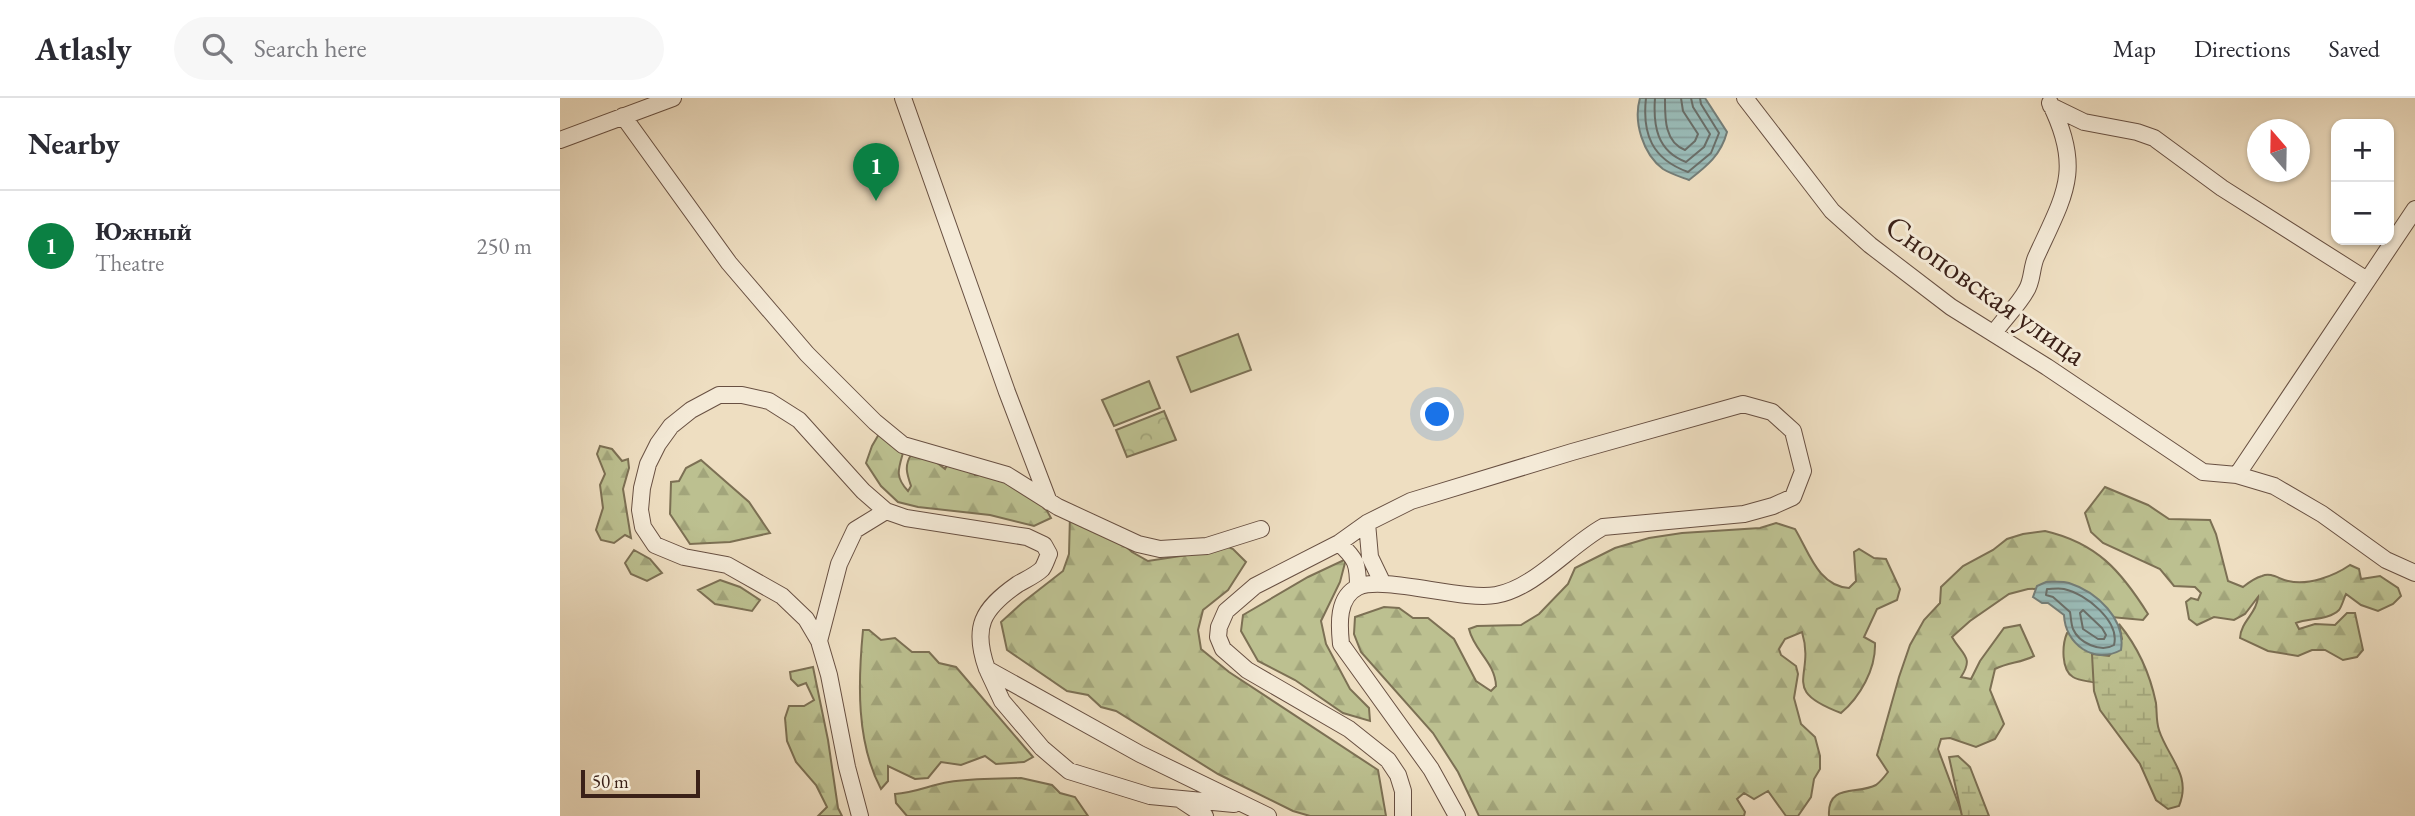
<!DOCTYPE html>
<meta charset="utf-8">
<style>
:root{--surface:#fff;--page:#f7f7f7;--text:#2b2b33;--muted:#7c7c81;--line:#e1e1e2;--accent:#0b8043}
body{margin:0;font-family:"EB Garamond",serif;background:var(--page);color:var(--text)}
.controls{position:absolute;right:21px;top:21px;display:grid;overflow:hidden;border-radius:14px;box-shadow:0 2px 5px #0004}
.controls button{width:63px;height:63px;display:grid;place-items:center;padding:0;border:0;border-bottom:2px solid var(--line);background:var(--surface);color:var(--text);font:35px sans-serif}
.compass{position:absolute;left:1687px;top:21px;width:63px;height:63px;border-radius:50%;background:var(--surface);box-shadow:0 2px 5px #0004;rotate:340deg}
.scale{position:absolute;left:21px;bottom:18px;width:119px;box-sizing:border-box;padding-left:7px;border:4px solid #3b2118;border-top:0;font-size:19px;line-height:24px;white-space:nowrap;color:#3b2118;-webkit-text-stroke:5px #f4ead7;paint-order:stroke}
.you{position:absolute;left:878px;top:317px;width:24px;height:24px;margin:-18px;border:5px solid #fff;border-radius:50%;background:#1a73e8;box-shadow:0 0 0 10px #1a73e833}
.badge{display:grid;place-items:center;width:46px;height:46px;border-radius:50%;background:var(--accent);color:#fff;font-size:23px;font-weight:700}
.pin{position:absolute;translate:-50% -58px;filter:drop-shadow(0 2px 4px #0008)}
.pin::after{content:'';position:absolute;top:37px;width:24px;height:21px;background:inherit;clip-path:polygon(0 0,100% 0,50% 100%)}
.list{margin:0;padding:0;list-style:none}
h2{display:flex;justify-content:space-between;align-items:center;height:91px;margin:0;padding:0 28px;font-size:30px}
h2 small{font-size:23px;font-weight:400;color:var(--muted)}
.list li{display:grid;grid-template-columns:46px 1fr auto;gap:21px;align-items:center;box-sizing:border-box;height:112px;padding:0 28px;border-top:2px solid var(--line)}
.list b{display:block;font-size:26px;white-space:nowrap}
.list p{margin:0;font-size:23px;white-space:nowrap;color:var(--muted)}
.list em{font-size:23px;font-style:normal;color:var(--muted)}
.icon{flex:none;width:38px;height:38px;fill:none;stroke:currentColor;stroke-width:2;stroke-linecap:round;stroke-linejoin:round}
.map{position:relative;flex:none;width:1855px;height:718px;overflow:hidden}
header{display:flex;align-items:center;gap:42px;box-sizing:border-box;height:98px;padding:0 35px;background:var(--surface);border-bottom:2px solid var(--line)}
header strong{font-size:33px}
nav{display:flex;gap:38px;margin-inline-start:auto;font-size:24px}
.search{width:490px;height:63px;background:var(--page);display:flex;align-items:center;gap:18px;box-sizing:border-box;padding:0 24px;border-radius:38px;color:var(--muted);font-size:26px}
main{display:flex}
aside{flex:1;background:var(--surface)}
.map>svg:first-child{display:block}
.grass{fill:#bcc090;stroke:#7c7054;stroke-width:2}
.forest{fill:url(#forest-firs);stroke:#7c7054;stroke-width:2}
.wetland{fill:url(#wetland-marsh);stroke:#7c7054;stroke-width:2}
.park{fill:url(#park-crowns);stroke:#7c7054;stroke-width:2}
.water{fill:url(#water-rules);stroke:#747d77;stroke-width:2}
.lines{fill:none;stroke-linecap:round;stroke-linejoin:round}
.shore{stroke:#6a6e68;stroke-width:2}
.minor-casing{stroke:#685042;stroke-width:18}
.minor{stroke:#f4ead7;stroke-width:16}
.labels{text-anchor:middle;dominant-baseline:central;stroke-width:6;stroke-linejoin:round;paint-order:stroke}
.street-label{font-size:32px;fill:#3b2118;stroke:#f4ead7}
</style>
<header>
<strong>Atlasly</strong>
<div class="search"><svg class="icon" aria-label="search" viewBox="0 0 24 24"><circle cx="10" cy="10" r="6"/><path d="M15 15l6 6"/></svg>Search here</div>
<nav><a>Map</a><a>Directions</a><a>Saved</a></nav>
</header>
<main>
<aside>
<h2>Nearby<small></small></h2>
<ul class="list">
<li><span class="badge">1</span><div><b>Южный</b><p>Theatre</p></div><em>250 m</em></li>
</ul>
</aside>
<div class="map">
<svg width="1855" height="718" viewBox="0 0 1855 718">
<defs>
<pattern id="forest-firs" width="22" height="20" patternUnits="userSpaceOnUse" patternTransform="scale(1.75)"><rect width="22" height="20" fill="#bcc090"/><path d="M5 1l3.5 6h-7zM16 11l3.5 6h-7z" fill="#a2a57b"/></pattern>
<pattern id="wetland-marsh" width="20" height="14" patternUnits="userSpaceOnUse" patternTransform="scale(1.75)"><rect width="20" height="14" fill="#bcc090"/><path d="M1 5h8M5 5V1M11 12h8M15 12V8" fill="none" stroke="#a2a57b"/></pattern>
<pattern id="park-crowns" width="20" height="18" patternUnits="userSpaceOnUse" patternTransform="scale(1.75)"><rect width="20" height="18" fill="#bcc090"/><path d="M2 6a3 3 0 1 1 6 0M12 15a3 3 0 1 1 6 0" fill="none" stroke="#a2a57b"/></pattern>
<pattern id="water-rules" width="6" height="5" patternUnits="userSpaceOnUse" patternTransform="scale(1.75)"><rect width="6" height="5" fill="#9abbb7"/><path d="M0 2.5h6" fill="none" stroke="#86a09d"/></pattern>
</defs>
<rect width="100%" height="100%" fill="#eedec1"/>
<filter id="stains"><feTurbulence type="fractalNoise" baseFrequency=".00286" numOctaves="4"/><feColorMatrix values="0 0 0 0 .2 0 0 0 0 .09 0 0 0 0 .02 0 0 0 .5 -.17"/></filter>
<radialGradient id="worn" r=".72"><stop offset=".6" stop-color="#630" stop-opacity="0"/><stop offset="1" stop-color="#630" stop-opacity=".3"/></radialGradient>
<path class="grass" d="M678,236L691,272L631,294L617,259Z
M589,283L600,310L554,328L542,302Z"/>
<path class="forest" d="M319,336L343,355C338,372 335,379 348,393L351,388C347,376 344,368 351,357L376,364L385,371L390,362L409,364L415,377L431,376L477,395L491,420L474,428L430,417L358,409L338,404L321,388L306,365L312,348Z
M40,348L52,351L62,363L68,361L69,370L63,391L71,440L65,437L54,445L41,442L36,432L43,410L40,387L45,376L37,356Z
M141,362L189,404L210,435L170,444L130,446L110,416L111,384L119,383L126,370Z
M1545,389L1588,407L1609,421L1650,422L1656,436L1668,483L1683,489C1688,485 1695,480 1702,478C1711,474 1719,481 1728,483C1748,488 1774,478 1790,467L1799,471L1801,481L1820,478L1838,490L1841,498L1833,506L1818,513L1801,507L1786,496C1784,500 1782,508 1779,512C1769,522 1749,520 1736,525L1739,531L1755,526L1775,527L1787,515H1795L1803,552L1797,559L1783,562L1765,552H1752L1738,558L1708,553L1680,540C1681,523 1697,515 1698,499L1685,516L1674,522L1654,519L1637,527L1629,521L1626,504L1631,500L1638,502L1641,495L1635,489L1614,488L1600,471L1543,445L1531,434L1525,415Z
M510,417L556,440L572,454L588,463L627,457L664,447L673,451L686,464L668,492L643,512L638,532L641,551L669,574L818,672L826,718H750L733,713L658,676L556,613L541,609L528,597L507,593L447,552L441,524L462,505L503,473L509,456Z
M1216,425L1235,431C1249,454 1258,488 1289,490L1296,483L1294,454L1299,451L1314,460L1326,461L1340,491L1337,502L1317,511L1304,539L1315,545C1316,571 1300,599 1281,615C1218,591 1256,580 1242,534L1225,541L1219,551L1221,557L1236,568L1238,576L1234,600L1241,626L1255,639L1260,658V671L1254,681L1251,699L1238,718H1226L1208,693L1194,701L1184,695L1177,701L1185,714L1184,718H919L898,674L873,635L801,554L794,536L795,519L824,509L839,510L853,520H868L894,541L916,583L931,593L936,588C935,564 914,553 909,531L917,528L961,527L979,516L1008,486L1015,470L1055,450L1089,440L1122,435L1200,430Z
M1485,433C1537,445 1561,473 1588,516L1583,522L1551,519L1506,490L1468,491L1449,496L1410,523L1392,539C1403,558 1414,559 1401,579L1411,581L1420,563L1444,530L1460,527L1474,558C1461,565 1449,564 1435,571L1430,592L1444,626L1435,641L1416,649L1390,640L1381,641L1378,651L1403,718H1269C1267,685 1297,697 1316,687C1320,684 1325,678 1328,674L1317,657L1339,579L1350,547L1364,522L1380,505L1381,489L1403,468L1433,452L1447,441L1463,436Z
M74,452L90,461L102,475L87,483L71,476L65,465Z
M786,461L780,484L761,523L766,546L790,591L809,610L810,623L783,615L735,582L698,563L681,533L683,517L748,479Z
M160,482L180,489L200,502L192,513L155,506L138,492Z
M303,532H309L321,542L335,540L352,554H369L379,565L396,569L473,659L464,664L436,666L425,658L401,667L381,664L368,680L355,681L328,668V683L321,691C296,644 298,584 303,532Z
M1513,533L1531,542L1536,585C1529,583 1519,583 1513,579C1501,572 1502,547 1507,535Z
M253,569L268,642L278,710L282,718H258L267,709L256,687L236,664L227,643L225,620L229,608H244L254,602L246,585L238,588L231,581L230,574Z
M461,680L492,687L500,695L515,699L528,718H347L336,705L335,696C355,695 370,687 389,684C413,680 437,681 461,680Z"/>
<path class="wetland" d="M1559,526C1578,549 1590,576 1596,605C1597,614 1596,623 1599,632C1608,660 1632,677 1619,708L1608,711L1596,702L1580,666L1540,612L1534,593L1532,556L1549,558L1562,541Z
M1398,658L1410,669L1429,718H1402L1389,659Z"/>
<path class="park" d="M604,313L616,342L567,359L556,332Z"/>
<path class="water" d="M1080,0H1145L1167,34C1161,57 1147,68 1129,82C1121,79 1111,76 1103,71C1083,56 1073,24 1080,0Z
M1486,484C1494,484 1502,483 1509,485C1537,494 1566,521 1561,552C1534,567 1505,546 1504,517L1488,505H1482L1473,499L1477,488Z"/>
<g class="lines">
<path class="shore" d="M1086,0C1082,36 1092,61 1128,74L1151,55L1159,35L1141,6L1140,0
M1095,0C1093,28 1097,53 1126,64L1144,49L1150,36L1133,9L1131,0
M1105,0C1105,19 1104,44 1125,52L1135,43L1138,36L1123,13L1121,0
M1487,491C1492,491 1499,490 1504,491C1526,496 1560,523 1554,547C1541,555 1519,545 1513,531C1511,526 1511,519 1510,514L1493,499L1486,497Z
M1523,512L1542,530L1546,537L1544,541H1538L1523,531L1520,515Z"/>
<defs>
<path id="minor" d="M343,0L447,294L489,404
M1185,0L1272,113L1310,147L1391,209L1487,269L1643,374L1677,377
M1491,8L1524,24L1577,34L1594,40L1662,90L1807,182
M63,18L169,165L247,256L315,324L343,347L447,377L498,409L578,446L600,451L647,448L701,431
M0,42L113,0
M1855,111L1677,377L1714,388L1762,416L1826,462L1855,475
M1434,235C1443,222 1459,206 1466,193C1473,183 1471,168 1477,157C1505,96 1523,71 1490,5
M807,425L810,459L823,486
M779,445C796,461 798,465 798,489
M259,543L279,466L295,432L326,413
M428,573L442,603L482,650L509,673L590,698L674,706
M621,702L645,718
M300,718L287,669L269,577L259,543L246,521L222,498L167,467L124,459L95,447L83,429L80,412L82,390L88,366L98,346L111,328L131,312L159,297H182L209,303L239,322L303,393L326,413L346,420L467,439L484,447L489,456C487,460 485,467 482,471C476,477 465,482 458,486C422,511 412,529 427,571L580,656L708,718
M843,718V693L838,677L828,662L789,631L687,572L663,551L658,539L659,529L666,513L695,488L779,445L807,425L851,403L1012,354L1183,306L1212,314L1233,333L1243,373L1233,399L1213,408L1184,416L1043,429C1009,448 975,490 936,497C902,503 823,477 798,489C777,499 779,527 781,546L871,671L897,718"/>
</defs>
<use href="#minor" class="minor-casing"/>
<use href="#minor" class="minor"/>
</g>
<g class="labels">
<g class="street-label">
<text transform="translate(1426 192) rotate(35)">Сноповская улица</text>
</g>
</g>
<rect width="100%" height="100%" filter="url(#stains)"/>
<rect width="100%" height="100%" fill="url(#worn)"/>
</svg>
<div class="controls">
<button>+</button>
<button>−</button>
</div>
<svg class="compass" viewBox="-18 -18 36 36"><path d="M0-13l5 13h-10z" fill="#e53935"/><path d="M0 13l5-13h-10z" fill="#7c7c81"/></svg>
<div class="scale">50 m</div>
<div class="you"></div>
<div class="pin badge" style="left:316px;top:103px">1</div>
</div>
</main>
